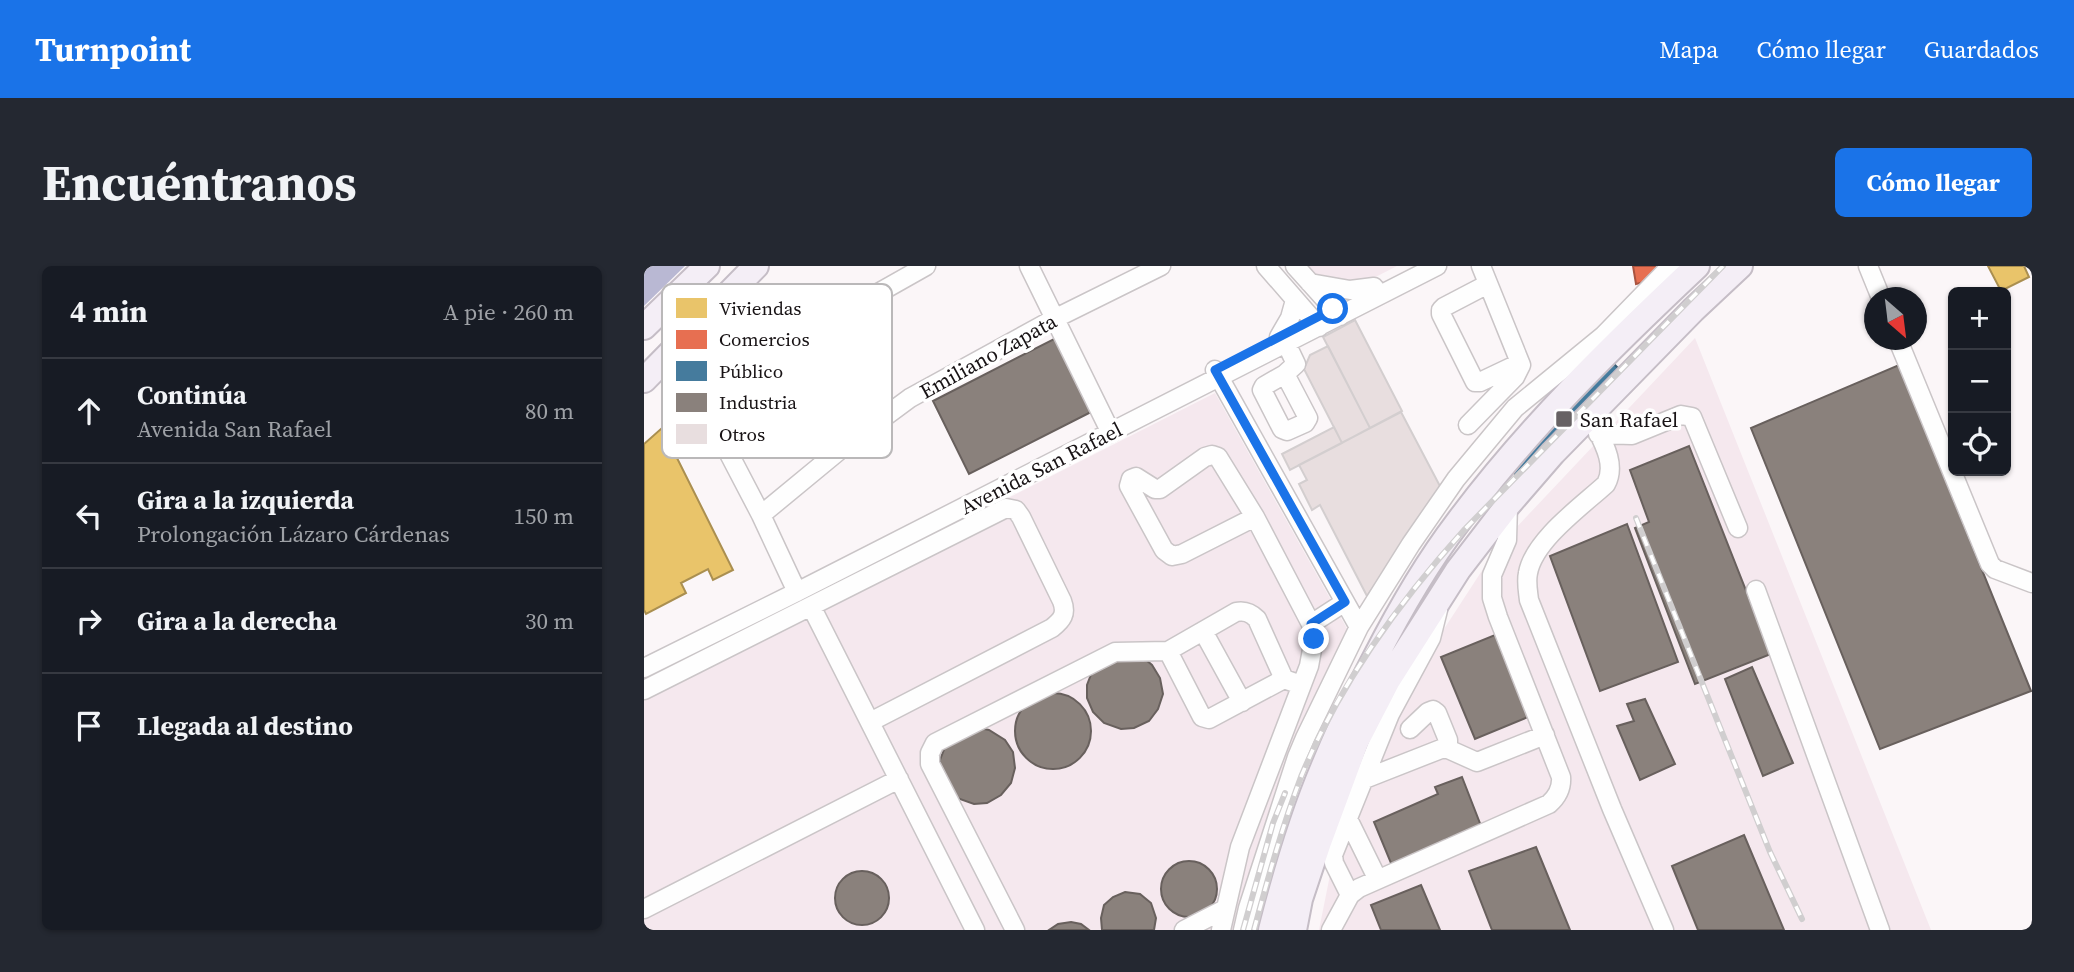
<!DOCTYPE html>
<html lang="es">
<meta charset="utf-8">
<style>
:root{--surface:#171b24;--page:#242831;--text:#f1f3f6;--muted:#9ea1a6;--line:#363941;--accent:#1a73e8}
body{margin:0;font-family:"Source Serif 4",serif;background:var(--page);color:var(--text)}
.controls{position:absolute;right:21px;top:21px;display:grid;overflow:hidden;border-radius:10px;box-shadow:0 2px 5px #0004}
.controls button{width:63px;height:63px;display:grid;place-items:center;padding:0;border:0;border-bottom:2px solid var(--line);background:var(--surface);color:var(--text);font:35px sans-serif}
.compass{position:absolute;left:1220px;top:21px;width:63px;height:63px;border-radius:50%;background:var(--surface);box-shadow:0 2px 5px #0004;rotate:152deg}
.stop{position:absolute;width:21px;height:21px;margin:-16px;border:5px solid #1a73e8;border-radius:50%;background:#fff}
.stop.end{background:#1a73e8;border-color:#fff;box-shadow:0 2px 7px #0008}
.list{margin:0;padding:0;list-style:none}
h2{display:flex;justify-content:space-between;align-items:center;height:91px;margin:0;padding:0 28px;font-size:30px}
h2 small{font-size:23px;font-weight:400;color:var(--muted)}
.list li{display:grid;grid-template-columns:46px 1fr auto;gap:21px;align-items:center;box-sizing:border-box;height:105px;padding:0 28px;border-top:2px solid var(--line)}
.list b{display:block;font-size:26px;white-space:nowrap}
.list p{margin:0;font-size:23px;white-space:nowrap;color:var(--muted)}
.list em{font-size:23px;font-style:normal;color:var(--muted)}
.icon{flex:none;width:38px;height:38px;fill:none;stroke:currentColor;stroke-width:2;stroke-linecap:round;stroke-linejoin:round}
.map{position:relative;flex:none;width:1388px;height:664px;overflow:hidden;border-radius:10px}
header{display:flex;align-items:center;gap:42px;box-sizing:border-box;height:98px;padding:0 35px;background:var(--accent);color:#fff}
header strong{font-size:33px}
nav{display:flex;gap:38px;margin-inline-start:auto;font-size:24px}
.intro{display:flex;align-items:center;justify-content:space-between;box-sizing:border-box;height:168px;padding:0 42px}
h1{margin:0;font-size:49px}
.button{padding:18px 32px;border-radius:10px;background:var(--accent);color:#fff;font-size:24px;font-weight:700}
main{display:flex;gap:42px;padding:0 42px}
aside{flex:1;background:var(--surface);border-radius:10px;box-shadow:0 2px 5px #0004}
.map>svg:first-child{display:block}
.built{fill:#f5e8ee}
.water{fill:#b9b8d3}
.homes{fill:#e9c46a;stroke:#aa8f50;stroke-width:2}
.shops{fill:#e76f51;stroke:#a9533f;stroke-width:2}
.public{fill:#457b9d;stroke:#385c74;stroke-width:2}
.industry{fill:#8a817c;stroke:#68605d;stroke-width:2}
.building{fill:#e8dedf;stroke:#d3cecf;stroke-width:2}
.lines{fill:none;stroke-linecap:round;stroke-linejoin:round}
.minor-casing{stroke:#cac5c7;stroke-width:21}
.highway-casing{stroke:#c5bdc6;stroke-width:28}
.minor{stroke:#fefefe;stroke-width:18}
.highway{stroke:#f4eef6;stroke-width:24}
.rail-casing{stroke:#d0cecf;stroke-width:6}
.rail{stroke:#fff;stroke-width:3.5;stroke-dasharray:10;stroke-linecap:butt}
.route{stroke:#1a73e8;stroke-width:9}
.poi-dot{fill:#676264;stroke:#fff;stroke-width:2.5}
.labels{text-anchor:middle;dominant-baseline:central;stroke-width:7;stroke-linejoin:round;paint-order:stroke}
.street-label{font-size:21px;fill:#181315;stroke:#fff}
.poi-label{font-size:21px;fill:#181315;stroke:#fff;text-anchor:start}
.key{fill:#fff;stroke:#bab8b9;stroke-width:2}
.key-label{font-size:19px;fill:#181315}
</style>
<header>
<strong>Turnpoint</strong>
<nav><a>Mapa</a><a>Cómo llegar</a><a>Guardados</a></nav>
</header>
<div class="intro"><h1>Encuéntranos</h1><a class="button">Cómo llegar</a></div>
<main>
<aside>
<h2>4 min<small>A pie · 260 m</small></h2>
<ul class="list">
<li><svg class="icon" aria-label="ahead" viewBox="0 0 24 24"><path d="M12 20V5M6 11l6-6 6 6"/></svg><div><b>Continúa</b><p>Avenida San Rafael</p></div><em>80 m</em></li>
<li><svg class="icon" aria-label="left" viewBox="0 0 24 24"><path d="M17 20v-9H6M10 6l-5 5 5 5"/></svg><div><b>Gira a la izquierda</b><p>Prolongación Lázaro Cárdenas</p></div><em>150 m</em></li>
<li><svg class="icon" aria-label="right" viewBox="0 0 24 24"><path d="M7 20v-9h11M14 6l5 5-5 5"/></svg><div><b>Gira a la derecha</b></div><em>30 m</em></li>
<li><svg class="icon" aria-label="arrive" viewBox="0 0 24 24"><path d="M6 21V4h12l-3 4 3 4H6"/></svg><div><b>Llegada al destino</b></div></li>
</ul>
</aside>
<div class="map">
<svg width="1388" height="664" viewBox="0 0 1388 664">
<rect width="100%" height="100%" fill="#fbf6f8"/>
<path class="built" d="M641,0H753L677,39Z
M1051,72L1287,664H675L686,609L750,440L852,283Z
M571,127L706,368L636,509L597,664H0V417Z"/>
<path class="water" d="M0,0H41L0,40Z"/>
<path class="homes" d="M1344,0H1380L1385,11L1357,25Z
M18,162L89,304L69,314L64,303L37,317L42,327L2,348L0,344V178Z"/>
<path class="shops" d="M989,0H1014L1012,5L1000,16L992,18Z"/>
<path class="public" d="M959,87L987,115L883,220L855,192Z"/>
<path class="industry" d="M412,72L449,145L325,208L289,135Z
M1255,99L1387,425L1236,483L1107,162Z
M1045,180L1127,388L1051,418L991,262L1005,256L986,204Z
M983,258L1034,396L956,425L906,290Z
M851,369L884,451L831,473L797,391Z
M482,388L502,394L508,399L516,412L519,428L514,443L505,455L490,462L477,463L460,457L449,446L443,432V419L448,406Z
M1108,401L1149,497L1119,510L1081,413Z
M371 465a38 38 0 1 1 76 0a38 38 0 1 1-76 0Z
M1001,433L1031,498L996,514L973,460L990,455L983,438Z
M335,462L345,464L361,474L369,486L371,502L367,517L357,529L343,537L330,538L313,532L296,506V494L301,481Z
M818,511L837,560L802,573L805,579L749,602L730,556L794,528L791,521Z
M1100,569L1140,664H1054L1028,600Z
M892,581L926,664H848L825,605Z
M517 623a28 28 0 1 1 56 0a28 28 0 1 1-56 0Z
M191 632a27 27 0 1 1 54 0a27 27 0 1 1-54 0Z
M777,619L796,664H737L727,639Z
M481,626L496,628L507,637L512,652L510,664H458L457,652L460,639L469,631Z
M427,656L437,658L445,664H405L414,658Z"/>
<path class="building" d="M711,54L758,145L726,162L679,71Z
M684,80L726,162L698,177L660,103L666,89Z
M757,146L798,224L723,330L676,239L668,244L655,218L663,214L655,199Z
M690,161L698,177L646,204L638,188Z"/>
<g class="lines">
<defs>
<path id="minor" d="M385,0L467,167
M622,0L675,61
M651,0L696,50
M1224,0L1237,32
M666,17L706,24L730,21
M844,18L800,41L797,44V48L831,116H836L876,97
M635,71L646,52L651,34
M1254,74L1346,298L1351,303L1388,317
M571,104L715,361
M641,108L620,120L618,124L638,163L643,165L661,157L664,152L641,108L652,98L642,77
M58,136L117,249L153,326
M946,149C955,170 974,196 962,218C938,240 890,274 884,307C882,316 884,325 885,334L968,543L1020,664
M68,154L220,35L282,0
M824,159L871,111L877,99L837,0
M954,168L988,169L1037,149L1048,151L1094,262
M117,249L197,183L266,132L410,53L517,0
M1112,324L1236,664
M167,340L331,664
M667,358L701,336
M559,365L598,436
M524,385L558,451L565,453L640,413
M0,402L153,326L793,0
M0,424L354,246L362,242L372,244L377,251L418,335C423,348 418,354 408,362L226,456
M766,463L784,446L789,444L793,447L804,474V483
M718,514L797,483H804L833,496L901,469
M703,551L733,612
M706,629L690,597L689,589L746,448L787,372L794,344
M0,643L255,513
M371,664L286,498V487L291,477L471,386L524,385L592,346C601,344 607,347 613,353L640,413L657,419
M540,664L581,643
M577,664L596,581L665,400L670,373L667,358L611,251L574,191L568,189L561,191L516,223H511L492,211L487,213L485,220L520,284L528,290L538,288L611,251
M599,664L604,642L653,491L661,472L715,361L767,278L812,213L871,142L959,70L1027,0
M687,664L706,629L715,622L905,538C913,531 918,523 917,511L854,351L848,332V309L863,274L864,239"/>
<path id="highway" d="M0,61L63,0
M0,114L112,0
M627,664C641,609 657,554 679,502C694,465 712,428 731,392C755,345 782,298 814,256C884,162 968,80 1053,0
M650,664L656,633L675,576L712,476L744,414L814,304L864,239L909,187L1049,44L1096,0"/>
</defs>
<use href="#minor" class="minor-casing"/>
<use href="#highway" class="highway-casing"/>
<use href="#minor" class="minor"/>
<use href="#highway" class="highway"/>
<defs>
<path id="rail" d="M992,252L1126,586L1158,653
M599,664L629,557L641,527
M610,664C624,612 638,561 657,511C695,418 754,337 821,263L1079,0"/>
</defs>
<use href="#rail" class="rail-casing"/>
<use href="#rail" class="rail"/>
</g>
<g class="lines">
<path class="route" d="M670,373L667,358L701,336L571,104L689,43"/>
</g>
<rect class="poi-dot" x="911" y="144" width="18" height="18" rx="3.5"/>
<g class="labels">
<g class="street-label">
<text transform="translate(344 90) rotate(-29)">Emiliano Zapata</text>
<text transform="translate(397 202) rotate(-27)">Avenida San Rafael</text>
</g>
<g class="poi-label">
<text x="936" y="153">San Rafael</text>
</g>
</g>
<rect x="18" y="18" width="230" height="174" rx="10" class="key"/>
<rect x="32" y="32" width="31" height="20" fill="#e9c46a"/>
<rect x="32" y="64" width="31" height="19" fill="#e76f51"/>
<rect x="32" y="95" width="31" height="20" fill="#457b9d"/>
<rect x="32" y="127" width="31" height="19" fill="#8a817c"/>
<rect x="32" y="158" width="31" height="20" fill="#e8dedf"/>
<g class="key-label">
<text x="75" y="49">Viviendas</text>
<text x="75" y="80">Comercios</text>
<text x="75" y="112">Público</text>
<text x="75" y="143">Industria</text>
<text x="75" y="175">Otros</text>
</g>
</svg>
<div class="controls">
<button>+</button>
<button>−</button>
<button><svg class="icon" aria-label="locate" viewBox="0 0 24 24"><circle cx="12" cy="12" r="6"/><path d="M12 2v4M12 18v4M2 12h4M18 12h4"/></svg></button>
</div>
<svg class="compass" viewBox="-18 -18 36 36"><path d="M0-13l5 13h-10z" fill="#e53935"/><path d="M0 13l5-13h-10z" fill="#9ea1a6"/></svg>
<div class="stop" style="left:689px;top:43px"></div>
<div class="stop end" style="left:670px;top:373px"></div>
</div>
</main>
